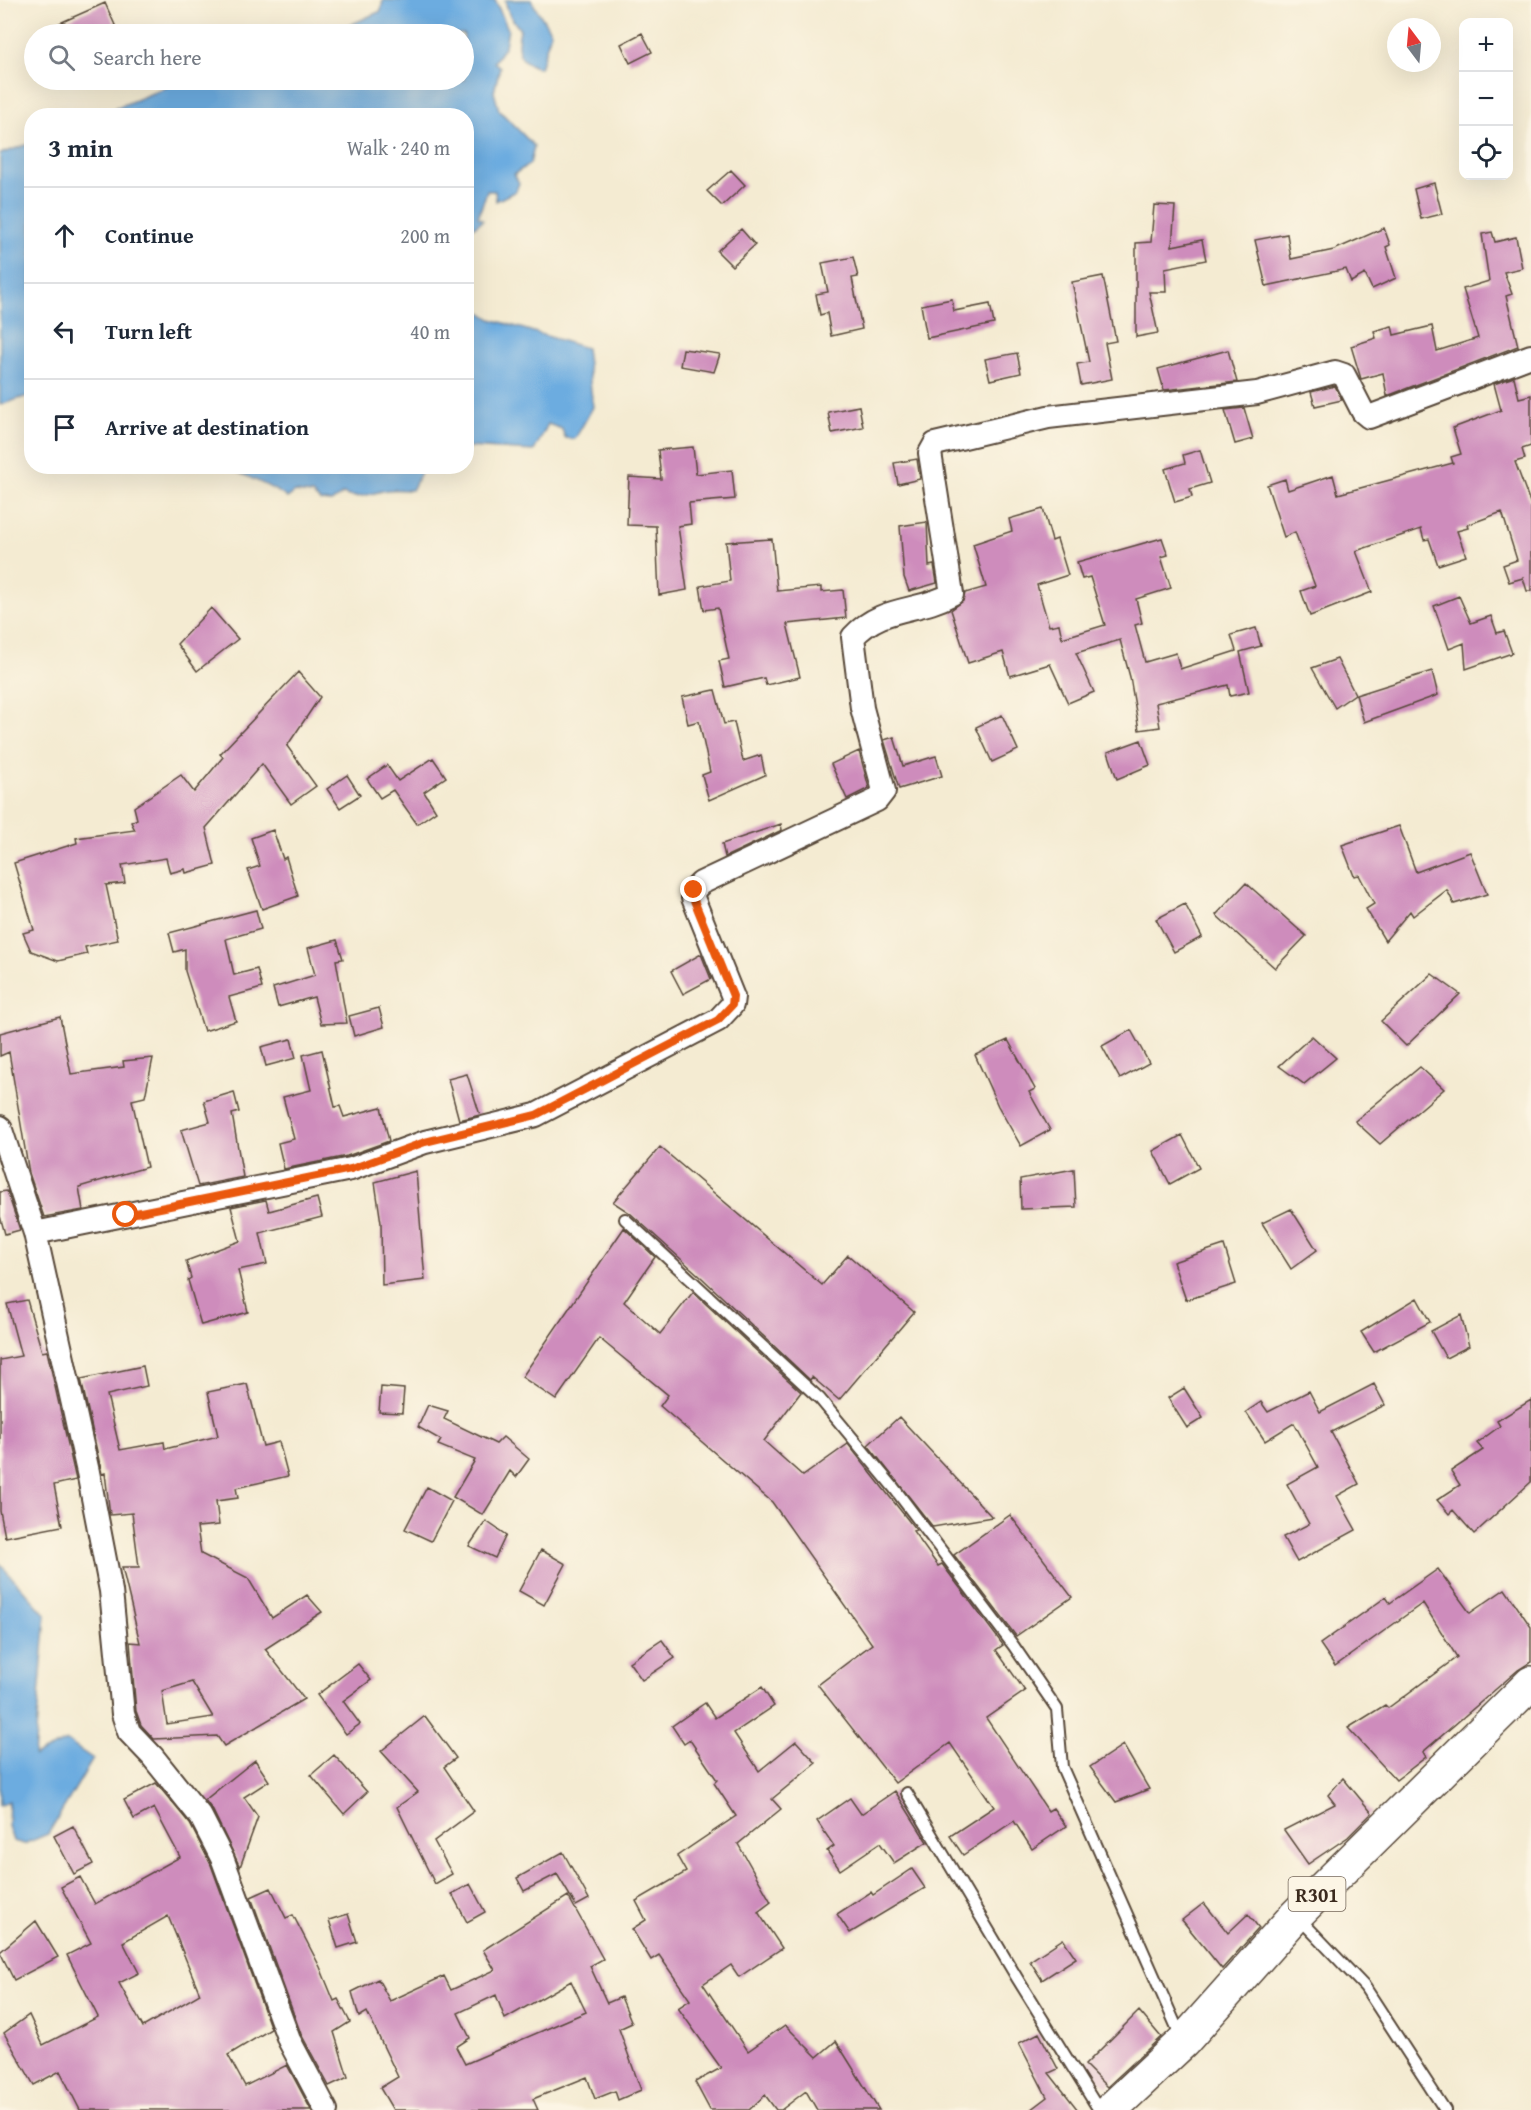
<!DOCTYPE html>
<meta charset="utf-8">
<style>
:root{--surface:#fff;--page:#f2f2f3;--text:#1f2937;--muted:#747a83;--line:#e0e1e3}
body{margin:0;font-family:"Gentium Book Plus",serif;background:var(--page);color:var(--text)}
.controls{position:absolute;right:18px;top:18px;display:grid;overflow:hidden;border-radius:12px;box-shadow:0 6px 24px #0002}
.controls button{width:54px;height:54px;display:grid;place-items:center;padding:0;border:0;border-bottom:2px solid var(--line);background:var(--surface);color:var(--text);font:30px sans-serif}
.compass{position:absolute;left:1387px;top:18px;width:54px;height:54px;border-radius:50%;background:var(--surface);box-shadow:0 6px 24px #0002;rotate:344deg}
.stop{position:absolute;width:18px;height:18px;margin:-14px;border:4px solid #ea580c;border-radius:50%;background:#fff}
.stop.end{background:#ea580c;border-color:#fff;box-shadow:0 2px 6px #0008}
.list{margin:0;padding:0;list-style:none}
h2{display:flex;justify-content:space-between;align-items:center;height:78px;margin:0;padding:0 24px;font-size:26px}
h2 small{font-size:20px;font-weight:400;color:var(--muted)}
.list li{display:grid;grid-template-columns:39px 1fr auto;gap:18px;align-items:center;box-sizing:border-box;height:96px;padding:0 24px;border-top:2px solid var(--line)}
.list b{display:block;font-size:22px;white-space:nowrap}
.list em{font-size:20px;font-style:normal;color:var(--muted)}
.icon{flex:none;width:33px;height:33px;fill:none;stroke:currentColor;stroke-width:2;stroke-linecap:round;stroke-linejoin:round}
.map{position:relative;flex:none;width:1531px;height:2110px;overflow:hidden}
.search{position:absolute;background:var(--surface);box-shadow:0 6px 24px #0002;left:24px;top:24px;width:450px;height:66px;display:flex;align-items:center;gap:15px;box-sizing:border-box;padding:0 21px;border-radius:33px;color:var(--muted);font-size:22px}
.panel{position:absolute;background:var(--surface);box-shadow:0 6px 24px #0002;left:24px;top:108px;width:450px;height:366px;border-radius:24px}
.map>svg:first-child{display:block}
.water{fill:#6cace0;stroke:#546b7f;stroke-width:1.5}
.building{fill:#ce8cbc;fill-rule:evenodd}
.lines{fill:none;stroke-linecap:round;stroke-linejoin:round}
.service-casing{stroke:#574739;stroke-width:14}
.minor-casing{stroke:#574739;stroke-width:26}
.primary-casing{stroke:#574739;stroke-width:36}
.service{stroke:#fff;stroke-width:10}
.minor{stroke:#fff;stroke-width:22}
.primary{stroke:#fff;stroke-width:33}
.route{stroke:#ea580c;stroke-width:8}
.labels{text-anchor:middle;dominant-baseline:central;stroke-width:6;stroke-linejoin:round;paint-order:stroke}
.shield{fill:#fcf5e5;stroke:#75675a;stroke-width:1.5}
.shield-label{font-size:20px;font-weight:bold;fill:#3b2a1e}
</style>
<div class="map">
<svg width="1531" height="2110" viewBox="0 0 1531 2110">
<rect width="100%" height="100%" fill="#fcf5e5"/>
<filter id="ink" filterUnits="userSpaceOnUse"><feTurbulence type="fractalNoise" baseFrequency=".0167" numOctaves="2"/><feDisplacementMap in="SourceGraphic" scale="12" xChannelSelector="R" yChannelSelector="G"/><feConvolveMatrix kernelMatrix="1 2 1 2 8 2 1 2 1" color-interpolation-filters="sRGB"/></filter>
<filter id="wash" filterUnits="userSpaceOnUse"><feTurbulence type="fractalNoise" baseFrequency=".008" numOctaves="4" result="noise"/><feDisplacementMap in="SourceGraphic" scale="24" xChannelSelector="R" yChannelSelector="G"/><feGaussianBlur stdDeviation="1.35" result="paint"/><feColorMatrix in="noise" values="0 0 0 0 0 0 0 0 0 0 0 0 0 0 0 0 0 1.4 0 .05"/><feComposite in="paint" operator="in"/></filter>
<g filter="url(#wash)">
<rect width="100%" height="100%" fill="#f4ebd2"/>
<path class="water" d="M383,0H495L508,29L505,46L494,62L500,67L494,92L499,110L534,146L530,164L514,174L519,183L516,191L496,201L495,191H487L478,217L483,220L474,227L467,228L466,116L99,115L184,80H464V34H340L339,30L381,11Z
M505,0H531L551,32L540,68C518,63 515,50 520,30L509,14Z
M31,143V395L0,405V154Z
M466,302L491,319L586,348L593,407L575,439L565,438L562,429L548,424L534,451L467,447Z
M227,467L424,466V467L412,490C404,490 395,489 387,490C373,492 358,501 343,494L331,502L320,501L312,494L295,492L287,498C275,487 244,476 227,467Z
M0,1564L46,1615L34,1756L67,1741L93,1759L48,1834L24,1844L13,1841L8,1826L9,1801L0,1806Z"/>
<g id="blocks">
<path class="building" d="M105,3L119,34H35Z
M642,33L652,52L630,63L621,44Z
M731,170L745,185L722,206L707,191Z
M1434,183L1442,214L1421,219L1414,189Z
M1154,205L1175,206L1172,246L1202,240L1206,260L1165,268L1166,292H1149L1158,333L1136,337V243L1151,242Z
M1384,228L1390,245L1386,247L1396,278L1372,289L1365,274L1351,282L1346,269L1266,286L1255,240L1287,234L1291,259L1334,250Z
M741,229L755,245L732,266L717,251Z
M1492,232L1495,242L1516,237L1522,268L1504,272L1512,294L1506,296L1518,346L1387,396L1383,373L1361,379L1351,346L1376,338L1374,331L1392,326L1394,335L1432,326L1437,351L1478,338L1463,289L1489,281L1482,234Z
M853,257L858,277L852,278L862,329L831,336L827,313L820,315L816,294L828,292L822,263Z
M1103,276L1116,341L1105,343L1112,379L1081,385L1077,364L1089,362L1072,282Z
M952,299L954,311L990,304L994,324L927,338L921,305Z
M683,349L720,354L714,372L680,366Z
M1228,350L1237,382L1164,390L1158,369Z
M1017,353L1021,373L990,380L985,359Z
M1514,377L1519,398L1531,395V446L1522,449L1525,459L1515,462L1531,505V591H1527L1523,578L1509,582L1503,565L1517,560L1502,512L1467,525L1468,528L1457,531L1466,556L1438,565L1429,539L1424,540L1421,529L1356,551L1372,592L1310,616L1301,591L1315,586L1295,532L1284,537L1267,485L1285,479L1288,490L1333,475L1338,494L1453,463L1451,457L1461,454L1453,428L1501,410L1494,384Z
M1335,386L1342,400L1315,406L1311,392Z
M859,406L863,427L832,433L828,412Z
M1244,408L1253,439L1235,444L1225,410Z
M693,447L696,474L732,470L735,499L689,503L691,524L678,526L687,590L659,595L656,526L627,525L629,477L661,479L658,450Z
M1200,450L1210,483L1190,489L1192,497L1175,502L1165,469L1185,463L1183,455Z
M917,459L920,479L898,484L894,463Z
M1043,509L1052,541L1057,539L1068,575L1037,585L1049,626L1059,624L1062,638L1105,625L1090,577L1082,579L1077,562L1162,538L1168,555L1161,557L1171,588L1136,599L1142,623L1135,625L1145,662L1176,653L1180,669L1236,651L1231,635L1256,628L1261,646L1240,652L1249,692L1230,696L1228,685L1156,703L1160,727L1139,730L1130,677L1120,640L1076,653L1094,692L1068,703L1050,664L1010,676L1003,652L968,663L951,610L963,601L965,593L986,587L973,544L1012,531L1009,519Z
M927,522L929,566L934,565L937,583L909,591L904,577L900,526Z
M772,539L777,591L821,587V592L843,590L846,618L787,624L800,677L766,685L764,678L725,687L719,661L729,659L718,608L704,610L700,586L730,581L726,542Z
M1459,596L1471,623L1491,616L1497,633L1504,631L1512,653L1466,669L1464,643L1449,649L1434,606Z
M211,608L238,639L197,671L177,644Z
M1337,659L1355,694L1335,708L1312,668Z
M1432,671L1438,695L1364,722L1356,695Z
M298,672L320,697L287,746L316,786L291,804L262,764L206,828L215,865L186,873L185,869L170,873L166,858L122,865L125,883L106,885L118,940L85,947L87,954L58,961L31,951L23,933L34,930L14,863L77,843L76,838L135,830L131,822L137,819L134,807L181,775L194,792L223,757L220,754Z
M715,690L724,724L734,722L743,761L761,755L765,775L709,800L702,775L710,772L699,721L688,724L682,697Z
M1002,715L1018,750L992,762L976,727Z
M894,737L903,766L936,756L942,776L899,789L884,740Z
M1141,740L1150,765L1117,779L1108,752Z
M859,751L869,788L847,799L831,764Z
M433,758L446,777L424,792L436,811L417,824L393,790L380,798L367,779L387,765L398,781Z
M347,775L360,795L340,808L327,789Z
M781,824L782,830L725,857L722,844Z
M1399,826L1416,872L1470,852L1487,894L1454,904L1447,890L1413,916L1410,911L1385,941L1366,909L1374,904L1359,875L1354,876L1342,845Z
M273,830L283,859L286,857L298,896L262,909L248,870L260,866L251,838Z
M1246,883L1306,936L1275,968L1216,915Z
M1185,904L1202,937L1174,952L1156,919Z
M256,910L261,929L226,939L234,975L257,969L262,988L229,997L236,1021L204,1031L185,971V949L174,952L169,933Z
M337,940L343,959L336,960L347,1023L321,1024L314,997L278,1007L273,988L315,975L308,948Z
M701,954L711,979L683,994L671,971Z
M1432,974L1460,994L1406,1046L1381,1021Z
M379,1008L384,1027L354,1036L349,1016Z
M60,1017L71,1074L124,1067L123,1061L153,1058L145,1097L132,1100L147,1167L79,1187L83,1210L44,1217L29,1173L9,1052L0,1056V1033Z
M1131,1030L1149,1063L1120,1079L1102,1046Z
M1312,1036L1336,1058L1304,1084L1279,1066Z
M291,1039L296,1058L266,1066L261,1047Z
M1008,1040L1035,1089L1029,1092L1050,1130L1021,1146L998,1106L975,1055Z
M322,1050L335,1107L340,1106L344,1117L381,1107L389,1141L347,1156L284,1169L278,1143L294,1139L283,1097L311,1090L303,1055Z
M1420,1067L1444,1089L1380,1144L1355,1121Z
M467,1074L480,1115L459,1120L448,1079Z
M234,1092L239,1112L232,1114L243,1177L198,1186L181,1130L210,1122L204,1101Z
M1182,1135L1199,1168L1170,1184L1153,1151Z
M660,1147L822,1285L848,1255L914,1312L839,1400L812,1377L810,1380L702,1278L630,1213L613,1202Z
M1074,1169L1076,1207L1021,1209L1020,1179Z
M416,1171L425,1280L382,1285L381,1223L375,1182Z
M7,1191L20,1230L5,1234L0,1216V1192Z
M317,1198L322,1217L260,1233L267,1264L238,1270L248,1312L201,1325L188,1280L191,1278L186,1261L240,1241L231,1207L266,1200L269,1211Z
M1291,1209L1317,1250L1291,1269L1262,1223Z
M624,1228L655,1257L624,1302L660,1334L693,1292L801,1392L764,1441L803,1476L848,1444L916,1530L913,1531L938,1566L942,1564L1003,1645L996,1650L1025,1691L986,1718L1048,1811L1053,1808L1066,1826L1032,1849L1014,1821L963,1855L950,1836L994,1807L950,1743L895,1783L818,1685L872,1644L772,1502L660,1406L668,1395L599,1338L556,1400L522,1377Z
M1224,1245L1236,1284L1186,1300L1173,1262Z
M1417,1298L1430,1322L1374,1352L1361,1332Z
M27,1300L42,1352L47,1351L76,1480L54,1485L62,1526L5,1537L0,1511V1360L21,1356L7,1304Z
M1461,1315L1469,1346L1446,1358L1431,1331Z
M143,1366L147,1386L107,1395L120,1450L164,1442L165,1449L218,1436L208,1392L247,1384L263,1446L279,1442L288,1476L236,1488L238,1498L216,1501L219,1525L197,1527L201,1554L248,1578L272,1618L307,1595L322,1612L265,1649L304,1699L224,1746L217,1736L154,1739L141,1725L136,1711L130,1642L140,1643L122,1567H139L132,1513L110,1515L105,1473L102,1474L81,1379ZM192,1682L213,1717L167,1724L162,1691Z
M1374,1384L1385,1405L1331,1432L1359,1484L1337,1496L1356,1530L1297,1562L1283,1537L1309,1524L1287,1484L1318,1467L1294,1423L1265,1441L1246,1412L1261,1402L1268,1412L1309,1391L1320,1412Z
M381,1387L404,1389L402,1413L379,1412Z
M1184,1388L1203,1418L1187,1428L1168,1398Z
M1531,1400V1482L1474,1534L1453,1510L1449,1514L1437,1500L1460,1485L1451,1471L1483,1450L1477,1443L1500,1426L1497,1421Z
M428,1405L448,1411L444,1419L496,1444L503,1437L529,1459L516,1477L510,1471L483,1515L453,1497L475,1460L438,1445L441,1440L418,1427Z
M899,1417L992,1517L933,1527L868,1445Z
M427,1487L452,1501L431,1541L405,1529Z
M1010,1515L1072,1597L1016,1636L954,1555Z
M486,1521L506,1535L495,1558L469,1546Z
M541,1550L566,1564L544,1605L519,1591Z
M1438,1569L1470,1613L1505,1589L1531,1627V1662L1518,1670L1423,1752L1426,1757L1396,1780L1348,1728L1385,1705L1388,1708L1457,1657L1423,1603L1335,1666L1320,1644L1386,1597L1390,1603Z
M662,1640L675,1658L642,1680L629,1662Z
M358,1664L371,1680L343,1701L360,1724L346,1734L317,1695Z
M762,1687L774,1706L734,1733L759,1771L796,1741L816,1763L772,1799L781,1809L738,1844L771,1902L758,1912L782,1948L739,1977L731,1965L703,1984L748,2051L785,2025L817,2057L836,2041L879,2110H817L806,2091L781,2110H776L765,2095L749,2110H710L695,2082L721,2068L678,2008L690,2000L659,1955L651,1960L632,1929L646,1920L636,1901L686,1872L677,1856L736,1816L714,1783L717,1780L690,1740L684,1744L672,1726L705,1703L715,1718Z
M425,1716L456,1758L444,1767L474,1811L434,1841L452,1874L435,1884L397,1807L418,1792L381,1751Z
M1123,1745L1149,1789L1116,1802L1090,1767Z
M334,1755L367,1792L344,1814L311,1775Z
M255,1760L269,1781L244,1797L258,1817L240,1867L213,1811L205,1800Z
M1343,1778L1372,1813L1348,1837L1308,1864L1284,1830L1335,1804L1328,1795Z
M156,1783L190,1824L211,1865L271,2029L228,2055L245,2086L287,2065L311,2110H80L60,2071L34,2085L4,2033L29,2015L43,2045L98,2017L67,1955L91,1943L61,1887L80,1877L95,1904L180,1857L154,1808L134,1819L124,1800ZM168,1916L200,1994L143,2027L119,1983L139,1973L123,1942Z
M895,1791L927,1842L894,1863L880,1843L840,1870L827,1851L834,1846L817,1821L850,1798L861,1814Z
M73,1826L93,1864L74,1874L54,1836Z
M563,1852L589,1899L576,1906L557,1874L524,1891L517,1878Z
M912,1869L925,1888L850,1933L837,1914L871,1892L873,1895Z
M470,1884L485,1912L467,1922L452,1894Z
M271,1888L286,1918L293,1915L320,1967L334,2001L338,1999L350,2022L334,2032L348,2077L329,2086L301,2034L251,1897Z
M568,1896L603,1959L590,1966L607,2003L621,1997L632,2023L619,2029L641,2090L618,2100L615,2091L595,2099L587,2077L533,2099L538,2110H393L380,2088L398,2077L367,2012L359,2017L352,1992L378,1979L390,2001L444,1976L451,1990L495,1970L483,1950ZM571,1981L586,2012L465,2064L456,2047L470,2038L458,2013L496,1995L505,2019Z
M1204,1903L1228,1933L1248,1914L1259,1928L1222,1969L1182,1920Z
M348,1914L357,1942L338,1948L329,1920Z
M36,1921L58,1957L14,1980L0,1952Z
M1063,1939L1076,1958L1042,1980L1030,1961Z
M1139,2011L1161,2037L1107,2087L1085,2065Z
M1039,2033L1058,2069L1049,2073L1078,2110H1030L1047,2097L1019,2043Z"/>
</g>
</g>
<g filter="url(#ink)">
<use href="#blocks" fill-opacity="0" stroke="#574739" stroke-width="1.5"/>
<g class="lines">
<defs>
<path id="service" d="M625,1219L820,1399L894,1488L1013,1645L1057,1709L1062,1767L1181,2037
M907,1793L1017,1978L1099,2110
M1298,1917L1365,1987L1445,2110"/>
<path id="minor" d="M0,1127L35,1233L88,1472L111,1591L123,1714L129,1732L152,1756L201,1817L223,1860L289,2040L326,2110
M35,1233L351,1169L425,1142L536,1115L718,1020L732,1005L733,997L693,898L694,890L701,883L877,800L884,791L862,708L853,637C882,605 918,613 952,594L930,453L935,444L1048,417L1257,393L1335,372L1344,375L1363,412L1369,417L1531,356"/>
<path id="primary" d="M1110,2110L1183,2042L1296,1915L1531,1683"/>
</defs>
<use href="#service" class="service-casing"/>
<use href="#minor" class="minor-casing"/>
<use href="#primary" class="primary-casing"/>
<use href="#service" class="service"/>
<use href="#minor" class="minor"/>
<use href="#primary" class="primary"/>
</g>
</g>
<g class="lines" filter="url(#ink)">
<path class="route" d="M126,1215L351,1169L425,1142L536,1115L718,1020L732,1005L733,996L693,898L694,890"/>
</g>
<g class="labels">
<rect class="shield" x="1288.5" y="1877" width="57" height="34" rx="4.5"/>
<g class="shield-label">
<text x="1317" y="1894">R301</text>
</g>
</g>
</svg>
<div class="controls">
<button>+</button>
<button>−</button>
<button><svg class="icon" aria-label="locate" viewBox="0 0 24 24"><circle cx="12" cy="12" r="6"/><path d="M12 2v4M12 18v4M2 12h4M18 12h4"/></svg></button>
</div>
<svg class="compass" viewBox="-18 -18 36 36"><path d="M0-13l5 13h-10z" fill="#e53935"/><path d="M0 13l5-13h-10z" fill="#747a83"/></svg>
<div class="stop" style="left:126px;top:1215px"></div>
<div class="stop end" style="left:694px;top:890px"></div>
<div class="search"><svg class="icon" aria-label="search" viewBox="0 0 24 24"><circle cx="10" cy="10" r="6"/><path d="M15 15l6 6"/></svg>Search here</div>
<section class="panel">
<h2>3 min<small>Walk · 240 m</small></h2>
<ul class="list">
<li><svg class="icon" aria-label="ahead" viewBox="0 0 24 24"><path d="M12 20V5M6 11l6-6 6 6"/></svg><div><b>Continue</b></div><em>200 m</em></li>
<li><svg class="icon" aria-label="left" viewBox="0 0 24 24"><path d="M17 20v-9H6M10 6l-5 5 5 5"/></svg><div><b>Turn left</b></div><em>40 m</em></li>
<li><svg class="icon" aria-label="arrive" viewBox="0 0 24 24"><path d="M6 21V4h12l-3 4 3 4H6"/></svg><div><b>Arrive at destination</b></div></li>
</ul>
</section>
</div>
